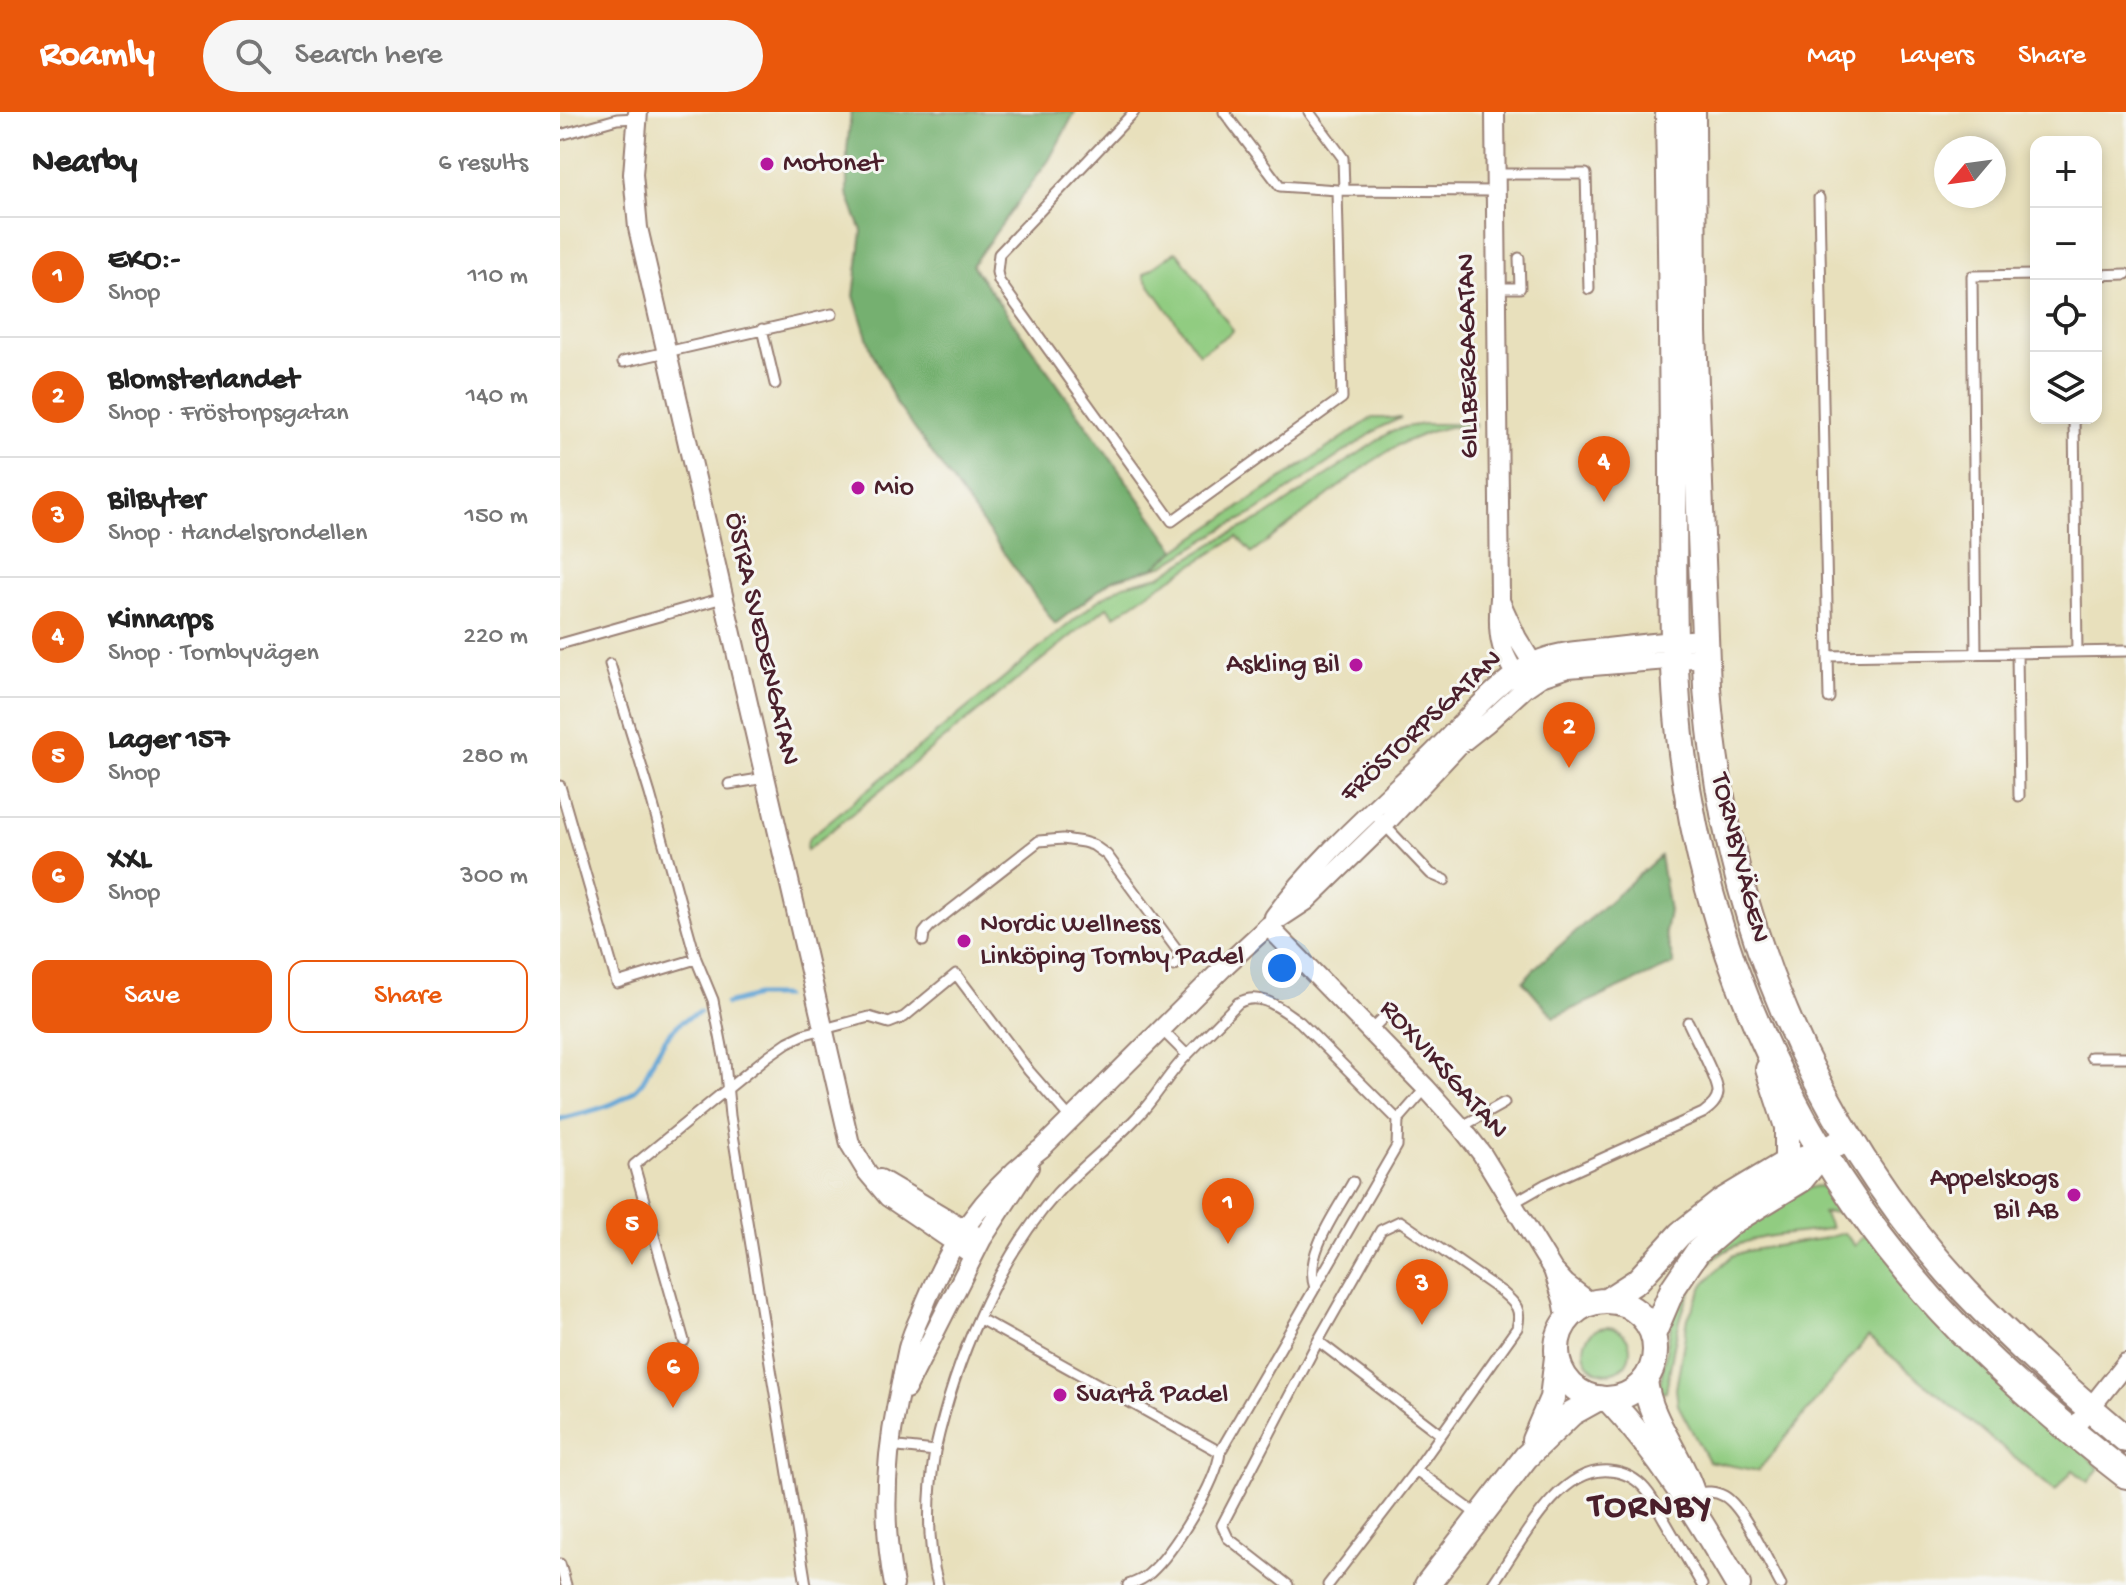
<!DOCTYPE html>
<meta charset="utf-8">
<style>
:root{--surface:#fff;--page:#f6f6f6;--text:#222;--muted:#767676;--line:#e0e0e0;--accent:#ea580c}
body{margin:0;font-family:"Gochi Hand",sans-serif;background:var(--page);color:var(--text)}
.controls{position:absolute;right:24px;top:24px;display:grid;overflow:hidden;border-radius:16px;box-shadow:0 4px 12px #0003}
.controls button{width:72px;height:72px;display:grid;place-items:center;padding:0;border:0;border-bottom:2px solid var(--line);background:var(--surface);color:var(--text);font:40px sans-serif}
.compass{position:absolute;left:1374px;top:24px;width:72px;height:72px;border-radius:50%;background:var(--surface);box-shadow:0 4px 12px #0003;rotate:241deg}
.you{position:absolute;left:722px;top:856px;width:28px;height:28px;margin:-20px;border:6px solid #fff;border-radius:50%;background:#1a73e8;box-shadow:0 0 0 12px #1a73e833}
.badge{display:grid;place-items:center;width:52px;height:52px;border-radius:50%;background:var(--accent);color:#fff;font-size:26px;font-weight:700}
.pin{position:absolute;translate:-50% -66px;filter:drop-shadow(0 2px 4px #0008)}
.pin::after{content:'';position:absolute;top:42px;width:28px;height:24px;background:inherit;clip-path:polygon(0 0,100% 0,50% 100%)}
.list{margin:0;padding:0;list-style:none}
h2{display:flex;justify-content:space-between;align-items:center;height:104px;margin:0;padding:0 32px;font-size:34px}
h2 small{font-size:26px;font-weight:400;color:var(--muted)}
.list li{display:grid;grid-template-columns:52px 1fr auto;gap:24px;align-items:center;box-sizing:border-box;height:120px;padding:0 32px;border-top:2px solid var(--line)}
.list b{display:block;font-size:30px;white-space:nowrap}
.list p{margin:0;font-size:26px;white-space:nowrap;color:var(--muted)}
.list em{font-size:26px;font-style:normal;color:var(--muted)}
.actions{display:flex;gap:16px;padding:24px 32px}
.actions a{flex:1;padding:18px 0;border:2px solid var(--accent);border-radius:16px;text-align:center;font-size:28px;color:var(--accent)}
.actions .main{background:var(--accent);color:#fff}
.icon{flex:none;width:44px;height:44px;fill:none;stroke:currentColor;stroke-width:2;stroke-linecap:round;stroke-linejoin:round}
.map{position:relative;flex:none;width:1566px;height:1473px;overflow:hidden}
header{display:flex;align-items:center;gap:48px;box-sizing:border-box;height:112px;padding:0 40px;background:var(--accent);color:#fff}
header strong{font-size:38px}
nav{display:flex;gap:44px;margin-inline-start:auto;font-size:28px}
.search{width:560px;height:72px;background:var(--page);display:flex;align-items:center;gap:20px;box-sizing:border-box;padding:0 28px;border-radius:44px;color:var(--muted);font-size:30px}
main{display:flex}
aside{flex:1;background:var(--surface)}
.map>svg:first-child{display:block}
.green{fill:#91cc81;stroke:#6e7656;stroke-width:2}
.forest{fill:#74b06f;stroke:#5f684d;stroke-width:2}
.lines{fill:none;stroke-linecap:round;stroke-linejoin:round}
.stream{stroke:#60a4d5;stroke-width:5}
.service-casing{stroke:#998074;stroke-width:13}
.minor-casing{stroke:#998074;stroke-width:22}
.tertiary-casing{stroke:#998074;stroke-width:28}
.secondary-casing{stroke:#998074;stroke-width:30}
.service{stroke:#fff;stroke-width:9}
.minor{stroke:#fff;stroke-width:18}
.tertiary{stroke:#fff;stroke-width:24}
.secondary{stroke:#fff;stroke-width:26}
.poi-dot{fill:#b5179e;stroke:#f6f6f2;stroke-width:3}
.labels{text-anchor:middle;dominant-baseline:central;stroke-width:6;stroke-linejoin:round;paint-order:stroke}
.poi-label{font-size:28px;fill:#4a1f2b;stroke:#f6f6f2;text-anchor:start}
.street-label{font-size:28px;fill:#4a1f2b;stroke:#f6f6f2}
.district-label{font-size:36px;font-weight:bold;letter-spacing:2px;fill:#4a1f2b;stroke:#f6f6f2}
</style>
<header>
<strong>Roamly</strong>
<div class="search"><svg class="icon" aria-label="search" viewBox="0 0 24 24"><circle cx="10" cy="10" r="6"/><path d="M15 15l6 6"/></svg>Search here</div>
<nav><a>Map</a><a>Layers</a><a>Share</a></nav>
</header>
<main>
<aside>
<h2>Nearby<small>6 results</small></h2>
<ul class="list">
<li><span class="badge">1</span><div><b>EKO:-</b><p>Shop</p></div><em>110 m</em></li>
<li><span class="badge">2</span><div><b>Blomsterlandet</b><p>Shop · Fröstorpsgatan</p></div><em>140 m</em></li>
<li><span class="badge">3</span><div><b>BilByter</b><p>Shop · Handelsrondellen</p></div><em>150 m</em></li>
<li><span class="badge">4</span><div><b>Kinnarps</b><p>Shop · Tornbyvägen</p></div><em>220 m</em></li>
<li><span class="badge">5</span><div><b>Lager 157</b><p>Shop</p></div><em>280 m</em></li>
<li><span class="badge">6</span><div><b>XXL</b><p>Shop</p></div><em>300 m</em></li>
</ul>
<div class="actions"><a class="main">Save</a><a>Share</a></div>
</aside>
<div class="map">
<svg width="1566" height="1473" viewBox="0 0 1566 1473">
<rect width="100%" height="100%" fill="#f6f6f2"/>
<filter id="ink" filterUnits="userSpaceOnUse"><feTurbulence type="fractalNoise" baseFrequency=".0125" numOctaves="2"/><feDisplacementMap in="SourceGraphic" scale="16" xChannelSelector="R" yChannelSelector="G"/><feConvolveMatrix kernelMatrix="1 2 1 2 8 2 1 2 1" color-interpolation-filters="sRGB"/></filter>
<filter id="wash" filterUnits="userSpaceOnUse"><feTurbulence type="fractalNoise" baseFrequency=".006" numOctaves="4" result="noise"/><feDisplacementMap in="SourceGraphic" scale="32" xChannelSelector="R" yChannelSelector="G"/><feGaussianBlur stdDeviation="1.8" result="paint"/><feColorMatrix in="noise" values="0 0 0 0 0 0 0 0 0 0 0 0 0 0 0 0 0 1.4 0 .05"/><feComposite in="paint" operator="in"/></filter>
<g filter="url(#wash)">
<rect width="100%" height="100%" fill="#e8e0bc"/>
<path class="green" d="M615,140L618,141L673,218L672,220L639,242L584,165V162Z
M812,306H841L823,314L691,403L666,415L605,453L584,459L593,456L616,438Z
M864,312H915V315H889L869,320L838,333L810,351L692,441L677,425L596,476L555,504L547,495L247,738L246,735L249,726L537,489L564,473L600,464L664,425L703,406L829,321L845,315Z
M1260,1074L1274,1080L1288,1097L1280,1100L1263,1101L1271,1116C1241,1123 1208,1121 1180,1132C1121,1153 1116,1227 1106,1279L1101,1281L1100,1271C1106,1247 1109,1208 1120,1187C1139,1147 1174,1122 1211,1099C1226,1089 1242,1075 1260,1074Z
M1284,1121L1295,1134L1306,1121L1539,1356L1528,1370L1513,1358L1495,1379L1308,1225L1198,1359L1148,1349L1118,1293L1116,1277L1128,1206L1144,1172L1163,1152L1172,1144L1186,1139L1266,1126Z
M1024 1238a23 23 0 1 1 46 0a23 23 0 1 1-46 0Z"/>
<path class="forest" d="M291,0H515L489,48L412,153L616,438L593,456L552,468L495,512L336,291L311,238L294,184L302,119L287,81V38Z
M1100,744L1109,799L1105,820L1114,852L994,905L963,869L976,855Z"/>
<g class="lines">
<path class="stream" d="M166,892L196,884H223
M0,1007C28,999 64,995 83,969C86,964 88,957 91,952C103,928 114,910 140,900"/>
</g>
</g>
<g filter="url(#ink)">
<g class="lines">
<defs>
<path id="service" d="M574,0L439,142L437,160L439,169L612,409L782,286L777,78L936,79
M664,0L720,74L777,78
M749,0L783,46L784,78
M0,23L57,7L77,6
M936,62H1026L1029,177
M1259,86L1268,544L1566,539
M1536,163L1566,162
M937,176H960L959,146
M202,217L215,272
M63,250L272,202
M1514,306L1517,540
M0,532L163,486
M1457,541L1459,684
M1416,542L1412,164L1476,163
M1268,544L1269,586
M50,552L90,682L136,847L153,888L165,950L170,1004L246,1473
M169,672L205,666
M0,674L57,871L136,847
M812,700L871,762L885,768
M363,829L364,821L369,815L479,729L503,727L523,730L533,733L547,743L618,839C622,846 619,849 614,854
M810,919L829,900
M627,943L678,891C701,878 721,897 740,910L838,1008L866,976
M1531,945H1566
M901,1015L944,991
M953,1091L986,1072L1143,1001C1149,996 1157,991 1158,981C1159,969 1134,924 1128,910
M755,1176C743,1143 777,1099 793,1070
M420,1207L660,1340
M124,1229L74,1053L208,944L228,930L245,922L309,905L329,911L344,905L396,862L469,959L511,1007
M758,1229L880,1322
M329,1334L375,1339C395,1250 435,1150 497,1081C522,1054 552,1032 577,1005C596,986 608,962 627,943L601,917
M375,1339C368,1383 366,1429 378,1473
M856,1358L918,1403
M1133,1381C1144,1380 1153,1378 1164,1384C1183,1394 1209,1452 1221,1473
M0,1452L6,1473
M568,1473C577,1470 584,1467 590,1461C613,1441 657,1370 660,1340L837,1034L838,1008
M728,1473L668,1426L662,1413L758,1229L821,1118L840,1109L942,1180C956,1192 962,1197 957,1216L856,1358L768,1473
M932,1473C959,1435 997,1355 1049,1359C1065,1360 1076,1366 1086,1378C1094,1387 1099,1399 1105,1409C1117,1430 1130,1452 1142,1473"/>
<path id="minor" d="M78,0L73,62L78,116L290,1032L307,1060L328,1085L413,1143
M935,0L940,486C936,527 941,543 965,576
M941,491L957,526L978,560
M714,805C757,746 818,694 871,643C900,614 944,561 981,547C1001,539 1025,538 1047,536C1079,532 1112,529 1144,527
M708,814L866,976L901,1015L922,1042L993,1158L1003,1188L1007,1209
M320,1067L415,1123
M995,1160L1006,1172L1031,1191
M346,1277L422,1127L469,1055
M1511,1320L1566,1251
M334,1473C322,1412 325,1351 337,1291C341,1273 344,1254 348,1236C351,1225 356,1213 361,1202C387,1134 424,1080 482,1036L666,853L708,814L746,789L824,713L898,634L927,611L965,576L981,565L1008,556L1145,545"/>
<path id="tertiary" d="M1208,957L1227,1015V1050
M1046,1189L1077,1169L1120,1122L1162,1089L1227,1050L1263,1041
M997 1238a49 49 0 1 1 98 0a49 49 0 1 1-98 0Z
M1093,1223L1113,1176L1138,1139L1172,1110L1241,1068L1263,1041L1289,1024
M1085,1268C1089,1309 1120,1342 1132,1380
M1048,1287C1100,1342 1140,1408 1178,1473
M974,1328L992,1286L997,1245
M867,1473L966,1345L1012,1301L1039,1286"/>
<path id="secondary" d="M1109,0C1111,124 1113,248 1113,373C1114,456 1111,541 1120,624C1144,845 1245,1059 1400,1218C1452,1271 1508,1318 1566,1363
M1132,0L1133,220L1147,575C1164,802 1251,1013 1406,1180C1456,1233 1510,1280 1566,1327"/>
</defs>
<use href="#service" class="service-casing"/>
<use href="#minor" class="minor-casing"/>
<use href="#tertiary" class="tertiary-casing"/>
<use href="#secondary" class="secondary-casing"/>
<use href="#service" class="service"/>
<use href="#minor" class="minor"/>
<use href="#tertiary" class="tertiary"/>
<use href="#secondary" class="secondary"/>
</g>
</g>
<g class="poi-dot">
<circle cx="207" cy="52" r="8"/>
<circle cx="298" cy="376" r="8"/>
<circle cx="796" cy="553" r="8"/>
<circle cx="404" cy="829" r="8"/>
<circle cx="1514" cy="1083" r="8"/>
<circle cx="500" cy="1283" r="8"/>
</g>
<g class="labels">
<g class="poi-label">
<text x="223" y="52">Motonet</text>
<text x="314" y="376">Mio</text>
<text x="780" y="553" text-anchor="end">Askling Bil</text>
<text x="420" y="813">Nordic Wellness<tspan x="420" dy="32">Linköping Tornby Padel</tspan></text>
<text x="1498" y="1067" text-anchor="end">Appelskogs<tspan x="1498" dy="32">Bil AB</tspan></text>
<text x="516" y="1283">Svartå Padel</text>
</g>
<g class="street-label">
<text transform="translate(909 244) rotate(-91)">GILLBERGAGATAN</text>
<text transform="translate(201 527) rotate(77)">ÖSTRA SVEDENGATAN</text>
<text transform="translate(862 615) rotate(-43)">FRÖSTORPSGATAN</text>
<text transform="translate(1179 746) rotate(76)">TORNBYVÄGEN</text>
<text transform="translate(883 958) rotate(48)">ROXVIKSGATAN</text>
</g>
<g class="district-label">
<text x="1091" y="1396">TORNBY</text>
</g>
</g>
</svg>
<div class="controls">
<button>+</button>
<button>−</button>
<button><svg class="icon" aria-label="locate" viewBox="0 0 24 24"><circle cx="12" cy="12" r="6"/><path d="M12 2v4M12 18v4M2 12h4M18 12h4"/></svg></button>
<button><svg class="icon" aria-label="layers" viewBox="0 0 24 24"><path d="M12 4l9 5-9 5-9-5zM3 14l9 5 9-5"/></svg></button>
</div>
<svg class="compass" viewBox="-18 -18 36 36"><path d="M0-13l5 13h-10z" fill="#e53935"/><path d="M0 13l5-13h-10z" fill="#767676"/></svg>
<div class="you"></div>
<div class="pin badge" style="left:668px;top:1132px">1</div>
<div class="pin badge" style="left:1009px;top:656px">2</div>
<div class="pin badge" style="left:862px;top:1213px">3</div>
<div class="pin badge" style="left:1044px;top:390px">4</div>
<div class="pin badge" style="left:72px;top:1153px">5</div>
<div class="pin badge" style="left:113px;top:1296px">6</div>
</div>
</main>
